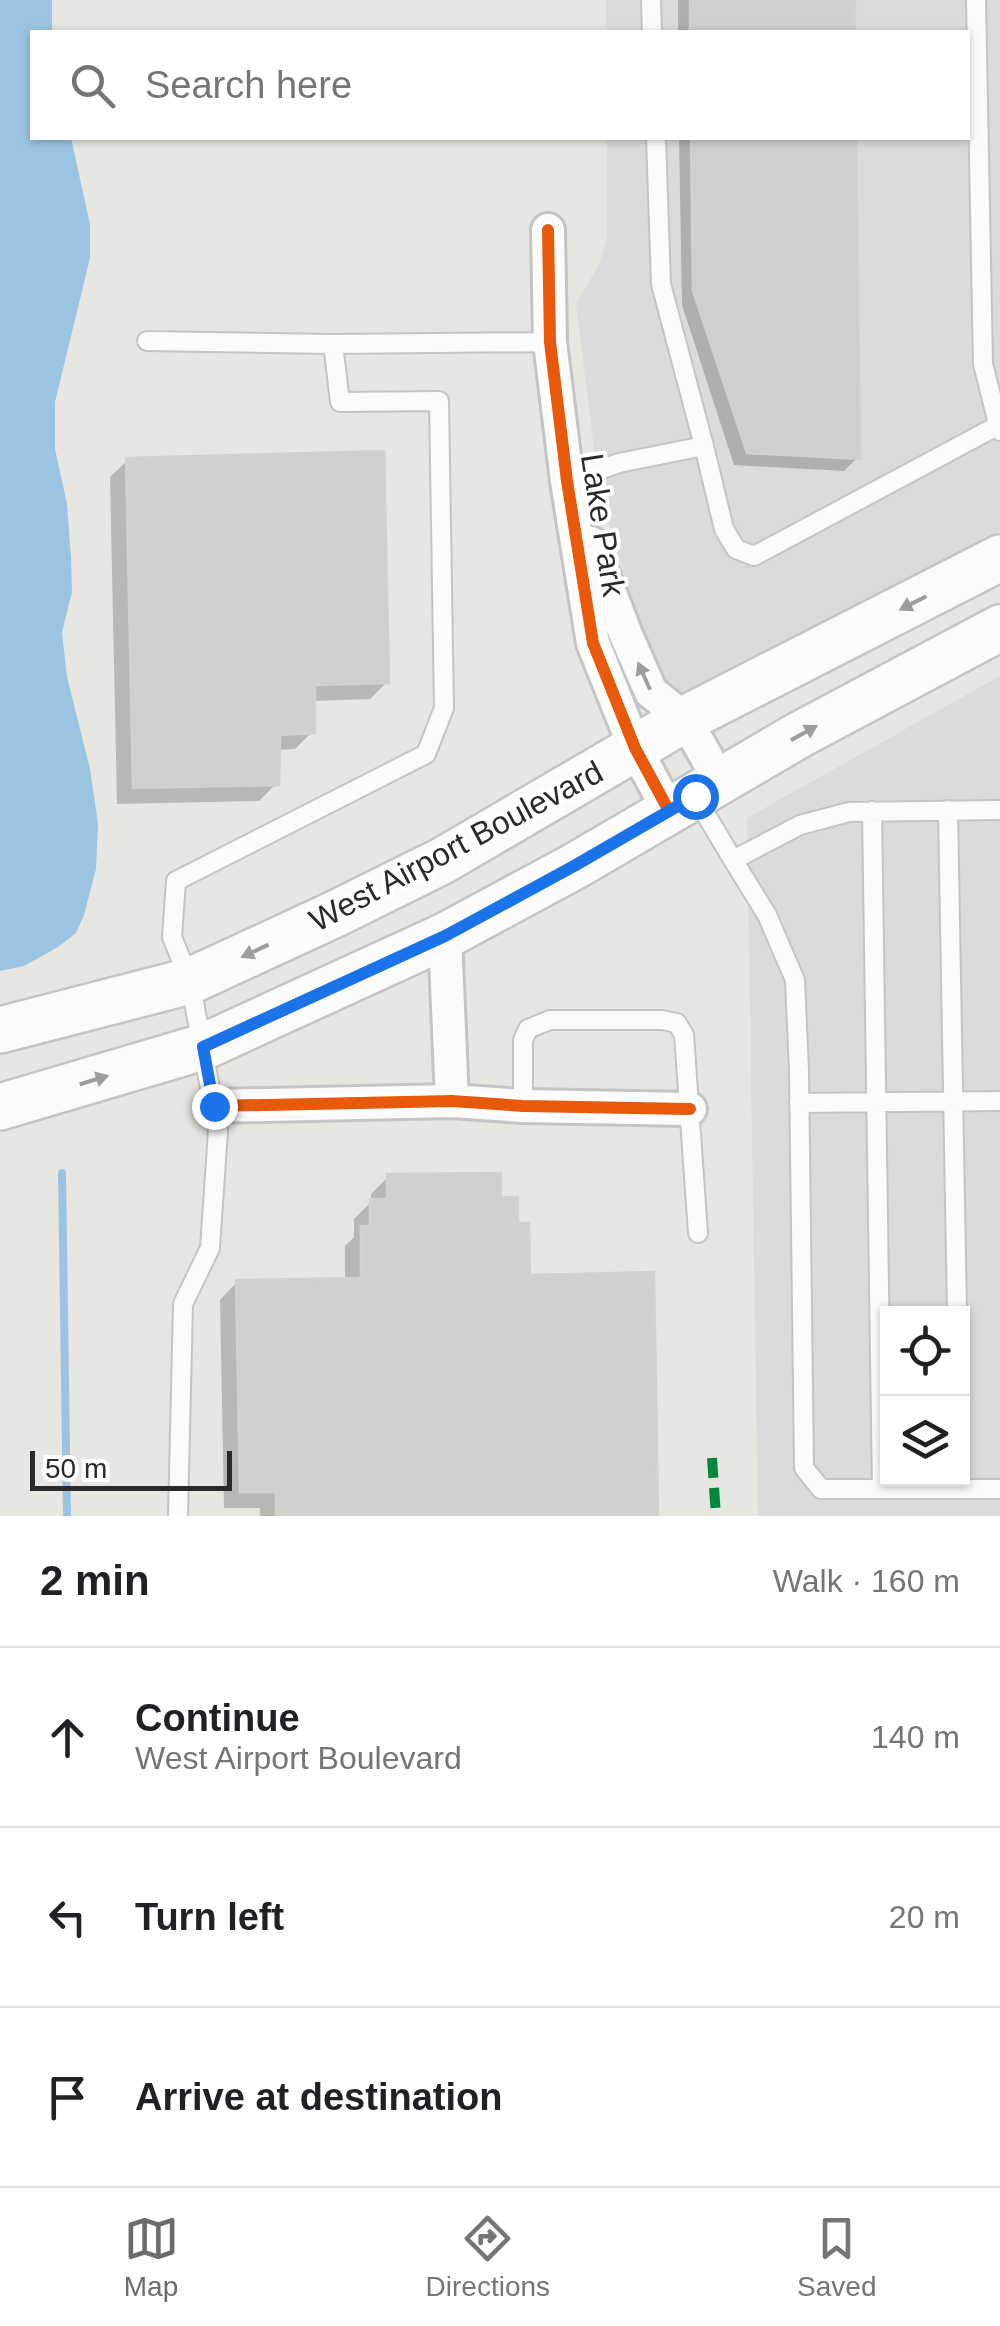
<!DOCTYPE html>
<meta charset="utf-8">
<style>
:root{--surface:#fff;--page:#f2f2f2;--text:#202124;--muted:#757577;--line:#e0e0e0;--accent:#6c6c6a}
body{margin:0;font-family:Arial,sans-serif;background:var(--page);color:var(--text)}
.controls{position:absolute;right:30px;bottom:30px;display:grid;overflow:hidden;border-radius:0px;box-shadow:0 2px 8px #0004}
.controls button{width:90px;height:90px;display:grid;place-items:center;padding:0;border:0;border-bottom:2px solid var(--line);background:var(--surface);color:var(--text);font:50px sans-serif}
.scale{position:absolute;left:30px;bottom:25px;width:202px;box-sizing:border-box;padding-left:10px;border:5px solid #2a2a2a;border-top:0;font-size:28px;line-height:35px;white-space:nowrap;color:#2a2a2a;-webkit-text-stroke:8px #fff;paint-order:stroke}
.stop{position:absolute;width:30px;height:30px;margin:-22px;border:8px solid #1a73e8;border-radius:50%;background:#fff}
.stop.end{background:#1a73e8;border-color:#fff;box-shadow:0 2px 10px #0008}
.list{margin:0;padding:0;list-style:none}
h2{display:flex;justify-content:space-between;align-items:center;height:130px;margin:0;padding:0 40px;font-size:42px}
h2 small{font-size:32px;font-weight:400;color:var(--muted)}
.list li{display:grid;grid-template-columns:65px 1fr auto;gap:30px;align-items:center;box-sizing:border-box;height:180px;padding:0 40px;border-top:2px solid var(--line)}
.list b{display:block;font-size:38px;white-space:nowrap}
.list p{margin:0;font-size:32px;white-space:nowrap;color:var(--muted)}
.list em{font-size:32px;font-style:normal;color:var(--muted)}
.icon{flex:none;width:55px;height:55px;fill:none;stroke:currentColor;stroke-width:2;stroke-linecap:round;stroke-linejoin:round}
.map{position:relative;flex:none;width:1000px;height:1516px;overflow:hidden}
.search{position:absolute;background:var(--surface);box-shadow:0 2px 8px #0004;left:30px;right:30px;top:30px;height:110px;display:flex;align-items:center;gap:25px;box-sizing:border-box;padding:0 35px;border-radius:0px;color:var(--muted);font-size:38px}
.sheet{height:670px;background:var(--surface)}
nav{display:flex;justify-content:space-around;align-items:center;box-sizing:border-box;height:140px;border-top:2px solid var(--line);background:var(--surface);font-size:28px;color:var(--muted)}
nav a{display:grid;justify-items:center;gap:5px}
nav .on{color:var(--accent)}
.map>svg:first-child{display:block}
.industrial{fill:#dcdadb;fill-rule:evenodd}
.water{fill:#9bc4e2}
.shadow{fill:#0003}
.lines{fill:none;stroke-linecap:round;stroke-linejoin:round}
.stream{stroke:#9bc4e2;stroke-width:8}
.building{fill:#d0cfcb;stroke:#d2d1cc;stroke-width:2.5}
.service-casing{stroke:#c5c4c4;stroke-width:22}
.minor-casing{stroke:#c5c4c4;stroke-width:38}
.secondary-casing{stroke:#c5c4c4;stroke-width:50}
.service{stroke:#fbfbfa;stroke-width:18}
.minor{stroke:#fbfbfa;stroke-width:32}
.secondary{stroke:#fbfbfa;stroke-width:45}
.quiet{stroke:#00873e;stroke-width:10;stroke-dasharray:20 10;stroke-linecap:butt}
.cycleway-casing{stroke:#fff;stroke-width:19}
.cycleway{stroke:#e8590c;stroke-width:12}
.oneway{fill:#9d9d9c}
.route{stroke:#1a73e8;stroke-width:12}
.labels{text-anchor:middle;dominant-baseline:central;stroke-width:8;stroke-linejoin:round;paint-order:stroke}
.street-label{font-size:32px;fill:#2a2a2a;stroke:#fff}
</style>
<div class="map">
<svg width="1000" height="1516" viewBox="0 0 1000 1516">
<rect width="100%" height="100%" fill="#e7e6e0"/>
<path class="industrial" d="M606,0H1000V531L702,697L680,693L663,677L634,607L600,495L576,303L598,267L607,238V138H968V32H606Z
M1000,676V1516H758L747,818ZM888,1314H962V1478H888Z"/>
<path class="water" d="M0,0H52V32H32V138H71L90,224V258L55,402V449L67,504L71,557L72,592L62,632L67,677L90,769L98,824L96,869L84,915L76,933L58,947L24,966L0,971Z"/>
<path class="shadow" d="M678,0H852L853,32H678Z
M679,138H854L857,458L844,471L734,465L682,305Z
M128,460L387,682L370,699L312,701V732L295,749L277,750L276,784L259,801L117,804L110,477Z
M388,1177L499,1199L516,1225L527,1277L656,1516H260V1508H224L220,1300L237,1282L345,1281V1246L354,1237V1219L371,1202V1194Z"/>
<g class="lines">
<path class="stream" d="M62,1173L67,1516"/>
</g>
<path class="building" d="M690,0H855V32H690Z
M691,138H856L860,459L747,453L693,291Z
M384,451L389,683L315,685V733L280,735L279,785L133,788L126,458Z
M501,1173V1197H518V1223H529L530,1275L654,1272L658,1516H276V1492H240L236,1280L361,1278V1226H370V1199H387V1174Z"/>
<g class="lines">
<defs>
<path id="service" d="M651,0L652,32
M976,0L983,364L1000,431
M656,138L661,284L704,446
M147,341L333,344L550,342
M567,481L619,463L704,446L724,529L736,549L754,556L997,426
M696,798L733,860L800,825L849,812L1000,810
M948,810L957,1314
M872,811L882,1489
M733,860L767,915L795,980L799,1070L804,1468L821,1489H1000
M799,1103L1000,1101
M523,1106V1040L528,1029L550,1020H662L677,1023L684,1035L698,1233
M178,1516L183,1304L210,1248L218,1131L190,981L172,937L176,881L426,754L444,708L439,401L340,402L333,344"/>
<path id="minor" d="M548,230L550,342L567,481L593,643L635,748L669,811
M591,543L626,635L651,692L685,719L720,781
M445,936L452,1101
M214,1106L452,1101L523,1106L690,1109"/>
<path id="secondary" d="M0,1030L190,981L335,914L442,861L685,719L1000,558
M0,1107L203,1047L445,936L575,866L799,735L1000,628"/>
</defs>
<use href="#service" class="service-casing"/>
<use href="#minor" class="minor-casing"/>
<use href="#secondary" class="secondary-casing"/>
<use href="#service" class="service"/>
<use href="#minor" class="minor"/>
<use href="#secondary" class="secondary"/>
<path class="quiet" d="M712,1458L716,1516"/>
<defs>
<path id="cycleway" d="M548,230L550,342L567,481L593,643L635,748L669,811
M214,1106L452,1101L523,1106L690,1109"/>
</defs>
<use href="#cycleway" class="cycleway-casing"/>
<use href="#cycleway" class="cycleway"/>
</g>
<defs><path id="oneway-solid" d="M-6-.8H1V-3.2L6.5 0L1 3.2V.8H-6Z" transform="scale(2.5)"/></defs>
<g class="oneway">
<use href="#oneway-solid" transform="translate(913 603) rotate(153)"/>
<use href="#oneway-solid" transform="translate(644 676) rotate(-114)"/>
<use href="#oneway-solid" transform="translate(804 733) rotate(-29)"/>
<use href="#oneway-solid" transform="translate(255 951) rotate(155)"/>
<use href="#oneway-solid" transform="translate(94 1080) rotate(-17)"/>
</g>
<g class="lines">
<path class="route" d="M214,1106L203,1047L445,936L574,866L695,796"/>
</g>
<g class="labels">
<g class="street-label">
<text transform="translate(603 525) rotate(81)">Lake Park</text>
<text transform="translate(456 846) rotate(-28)">West Airport Boulevard</text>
</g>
</g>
</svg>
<div class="controls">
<button><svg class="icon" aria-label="locate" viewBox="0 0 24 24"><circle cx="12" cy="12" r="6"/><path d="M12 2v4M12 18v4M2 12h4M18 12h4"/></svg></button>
<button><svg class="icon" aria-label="layers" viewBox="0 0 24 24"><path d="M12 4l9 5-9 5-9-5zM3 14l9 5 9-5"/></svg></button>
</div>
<div class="scale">50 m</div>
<div class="stop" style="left:695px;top:796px"></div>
<div class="stop end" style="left:214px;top:1106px"></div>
<div class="search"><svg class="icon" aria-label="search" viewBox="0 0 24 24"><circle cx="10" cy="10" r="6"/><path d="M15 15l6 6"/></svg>Search here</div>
</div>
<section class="sheet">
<h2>2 min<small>Walk · 160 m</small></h2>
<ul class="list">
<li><svg class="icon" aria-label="ahead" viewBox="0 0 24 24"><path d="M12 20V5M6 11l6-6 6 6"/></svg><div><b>Continue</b><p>West Airport Boulevard</p></div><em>140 m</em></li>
<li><svg class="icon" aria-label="left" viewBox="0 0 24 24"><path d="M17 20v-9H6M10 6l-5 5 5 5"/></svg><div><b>Turn left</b></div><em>20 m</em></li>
<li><svg class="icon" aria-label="arrive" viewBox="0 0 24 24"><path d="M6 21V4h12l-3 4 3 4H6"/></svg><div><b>Arrive at destination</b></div></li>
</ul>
</section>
<nav>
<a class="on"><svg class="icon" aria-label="map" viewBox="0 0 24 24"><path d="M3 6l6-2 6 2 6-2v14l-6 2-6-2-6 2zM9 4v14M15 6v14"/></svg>Map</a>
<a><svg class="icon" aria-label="directions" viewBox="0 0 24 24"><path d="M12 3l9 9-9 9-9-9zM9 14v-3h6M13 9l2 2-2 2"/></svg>Directions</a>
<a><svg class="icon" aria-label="saved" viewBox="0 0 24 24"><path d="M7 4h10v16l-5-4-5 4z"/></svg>Saved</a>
</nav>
